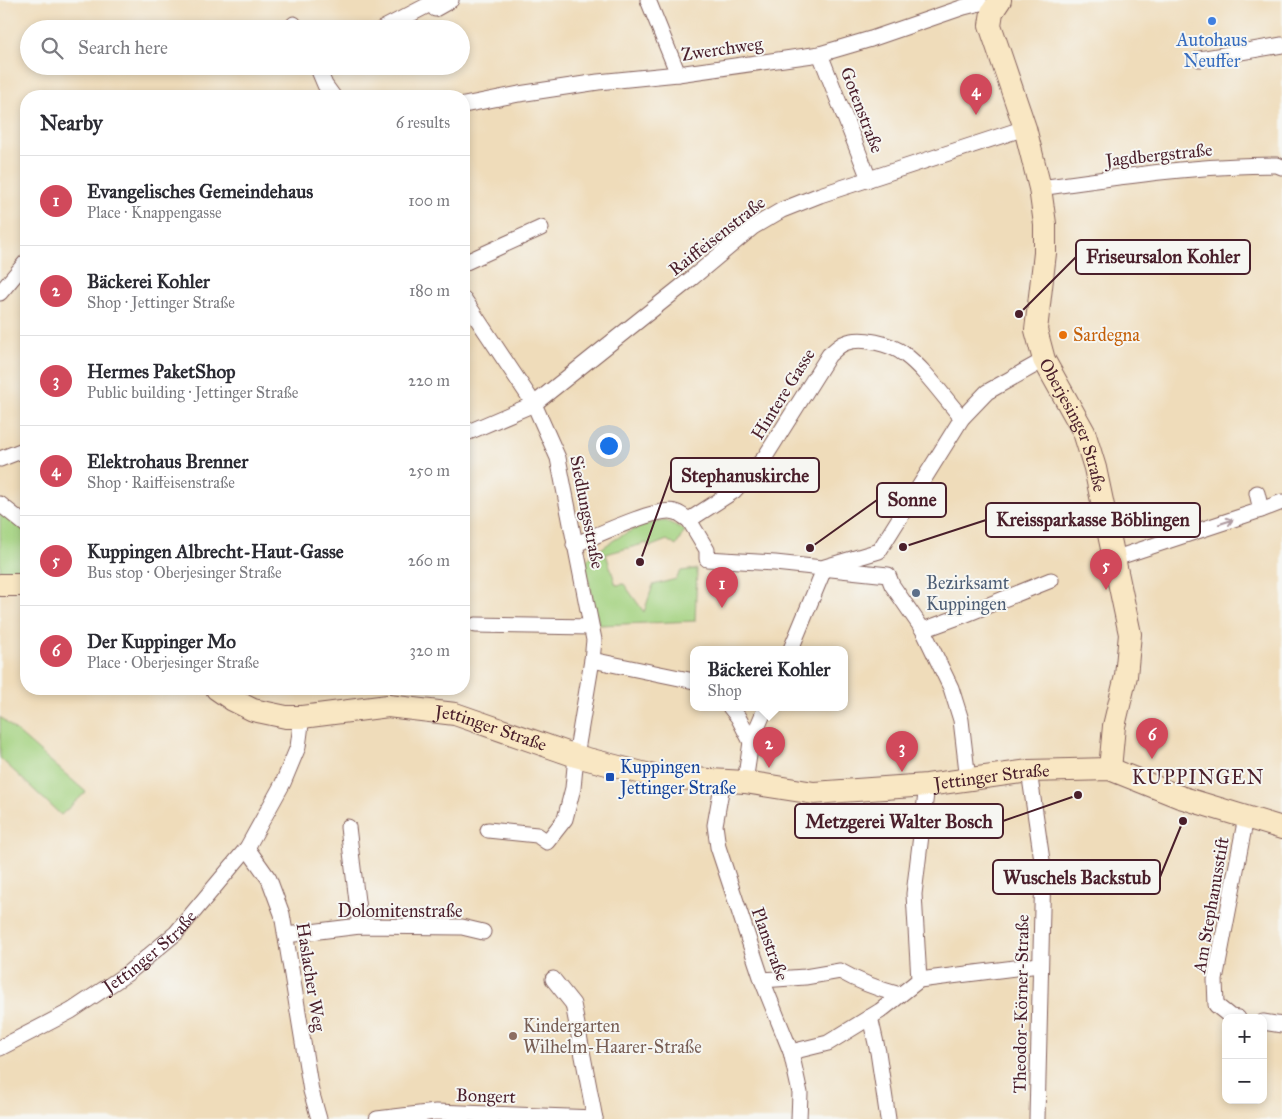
<!DOCTYPE html>
<meta charset="utf-8">
<style>
:root{--surface:#fff;--page:#f2f2f3;--text:#2b2b33;--muted:#7c7c81;--line:#e1e1e2;--accent:#d1495b}
body{margin:0;font-family:"IM FELL Great Primer",serif;background:var(--page);color:var(--text)}
.controls{position:absolute;right:15px;bottom:15px;display:grid;overflow:hidden;border-radius:10px;box-shadow:0 2px 8px #0003}
.controls button{width:45px;height:45px;display:grid;place-items:center;padding:0;border:0;border-bottom:1px solid var(--line);background:var(--surface);color:var(--text);font:25px sans-serif}
.you{position:absolute;left:608px;top:445px;width:18px;height:18px;margin:-12px;border:4px solid #fff;border-radius:50%;background:#1a73e8;box-shadow:0 0 0 8px #1a73e833}
.badge{display:grid;place-items:center;width:32px;height:32px;border-radius:50%;background:var(--accent);color:#fff;font-size:16px;font-weight:700}
.pin{position:absolute;translate:-50% -41px;filter:drop-shadow(0 1px 2px #0008)}
.pin::after{content:'';position:absolute;top:26px;width:18px;height:15px;background:inherit;clip-path:polygon(0 0,100% 0,50% 100%)}
.popup{position:absolute;left:690px;top:646px;width:158px;height:65px;box-sizing:border-box;display:grid;place-content:center;border-radius:10px;background:var(--surface);filter:drop-shadow(0 1px 4px #0005);font-size:16px;white-space:nowrap;color:var(--muted)}
.popup b{font-size:19px;color:var(--text)}
.popup::after{content:'';position:absolute;left:50%;top:100%;margin-left:-10px;border:10px solid transparent;border-top-color:var(--surface)}
.list{margin:0;padding:0;list-style:none}
h2{display:flex;justify-content:space-between;align-items:center;height:65px;margin:0;padding:0 20px;font-size:21px}
h2 small{font-size:16px;font-weight:400;color:var(--muted)}
.list li{display:grid;grid-template-columns:32px 1fr auto;gap:15px;align-items:center;box-sizing:border-box;height:90px;padding:0 20px;border-top:1px solid var(--line)}
.list b{display:block;font-size:19px;white-space:nowrap}
.list p{margin:0;font-size:16px;white-space:nowrap;color:var(--muted)}
.list em{font-size:16px;font-style:normal;color:var(--muted)}
.icon{flex:none;width:28px;height:28px;fill:none;stroke:currentColor;stroke-width:2;stroke-linecap:round;stroke-linejoin:round}
.map{position:relative;flex:none;width:1282px;height:1119px;overflow:hidden}
.search{position:absolute;background:var(--surface);box-shadow:0 2px 8px #0003;left:20px;top:20px;width:450px;height:55px;display:flex;align-items:center;gap:12px;box-sizing:border-box;padding:0 18px;border-radius:28px;color:var(--muted);font-size:19px}
.panel{position:absolute;background:var(--surface);box-shadow:0 2px 8px #0003;left:20px;top:90px;width:450px;height:605px;border-radius:20px}
.map>svg:first-child{display:block}
.green{fill:#a3d27f;stroke:#767855}
.lines{fill:none;stroke-linecap:round;stroke-linejoin:round}
.street-casing{stroke:#84615d;stroke-width:17}
.secondary-casing{stroke:#84615d;stroke-width:24}
.street{stroke:#fff;stroke-width:15}
.secondary{stroke:#f9e7c3;stroke-width:22}
.oneway{stroke:#ae9aa0}
.shop-dot{fill:#3f7fe0;stroke:#f6f6f2;stroke-width:2}
.food-dot{fill:#e8710a;stroke:#f6f6f2;stroke-width:2}
.service-dot{fill:#5c6f8a;stroke:#f6f6f2;stroke-width:2}
.transit-dot{fill:#1a4fb4;stroke:#f6f6f2;stroke-width:2}
.education-dot{fill:#8d6e63;stroke:#f6f6f2;stroke-width:2}
.labels{text-anchor:middle;dominant-baseline:central;stroke-width:4;stroke-linejoin:round;paint-order:stroke}
.shop-label{font-size:18px;fill:#366cbe;stroke:#f6f6f2}
.street-label{font-size:18px;fill:#4a1f2b;stroke:#f6f6f2}
.food-label{font-size:18px;fill:#c56008;stroke:#f6f6f2;text-anchor:start}
.service-label{font-size:18px;fill:#4e5e75;stroke:#f6f6f2;text-anchor:start}
.transit-label{font-size:18px;fill:#164399;stroke:#f6f6f2;text-anchor:start}
.education-label{font-size:18px;fill:#785e54;stroke:#f6f6f2;text-anchor:start}
.quarter-label{font-size:20px;letter-spacing:1px;fill:#4a1f2b;stroke:#f6f6f2}
.leader{fill:none;stroke:#4a1f2b;stroke-width:2}
.callout-dot{fill:#4a1f2b;stroke:#f6f6f2;stroke-width:2}
.callout{fill:#f6f6f2;stroke:#4a1f2b;stroke-width:2}
.callout-label{font-size:19px;text-anchor:middle;font-weight:bold;fill:#4a1f2b}
</style>
<div class="map">
<svg width="1282" height="1119" viewBox="0 0 1282 1119">
<rect width="100%" height="100%" fill="#f6f6f2"/>
<filter id="ink" filterUnits="userSpaceOnUse"><feTurbulence type="fractalNoise" baseFrequency=".02" numOctaves="2"/><feDisplacementMap in="SourceGraphic" scale="10" xChannelSelector="R" yChannelSelector="G"/><feConvolveMatrix kernelMatrix="1 2 1 2 8 2 1 2 1" color-interpolation-filters="sRGB"/></filter>
<filter id="wash" filterUnits="userSpaceOnUse"><feTurbulence type="fractalNoise" baseFrequency=".0096" numOctaves="4" result="noise"/><feDisplacementMap in="SourceGraphic" scale="20" xChannelSelector="R" yChannelSelector="G"/><feGaussianBlur stdDeviation="1.12" result="paint"/><feColorMatrix in="noise" values="0 0 0 0 0 0 0 0 0 0 0 0 0 0 0 0 0 1.4 0 .05"/><feComposite in="paint" operator="in"/></filter>
<g filter="url(#wash)">
<rect width="100%" height="100%" fill="#efdcba"/>
<path class="green" d="M0,511L26,531V576L0,577Z
M666,521L685,530L676,546L667,540L649,547L647,543L606,554L616,585L624,584L644,612L653,585L676,579L681,571L697,569L695,621L599,625L584,562C608,543 635,523 666,521Z
M0,717L86,792L61,815L0,758Z"/>
</g>
<g filter="url(#ink)">
<g class="lines">
<defs>
<g id="street">
<path d="M648,0L678,74"/>
<path d="M294,24L297,29"/>
<path d="M382,29L432,3L435,9L451,0"/>
<path d="M820,54L869,179"/>
<path d="M1200,59L1282,45"/>
<path d="M317,66L325,85L333,96"/>
<path d="M464,105L519,94L598,82L678,74L820,54L871,39L964,7L980,3"/>
<path d="M1040,188C1118,177 1198,165 1277,165L1282,167"/>
<path d="M464,263L541,228"/>
<path d="M0,293L26,262"/>
<path d="M464,299L534,404L558,458L594,640L592,660L576,756L573,788L565,819L547,842L537,835L488,830"/>
<path d="M464,434L534,404L692,278L753,227L782,210L820,195L1025,128"/>
<path d="M0,459L26,449"/>
<path d="M1257,493L1261,510L1282,502"/>
<path d="M0,504L26,525"/>
<path d="M689,520L707,550V559L775,563L888,575L892,585L923,630L951,688L961,720L968,780"/>
<path d="M574,545C593,537 658,506 675,512C680,513 685,518 689,520L734,491L765,457L829,355C834,351 839,345 845,343C861,336 891,344 904,354C925,369 945,399 962,418"/>
<path d="M1113,559L1261,510"/>
<path d="M476,625L591,627"/>
<path d="M923,630L964,615L1051,580"/>
<path d="M791,649L825,567L879,551L962,418L987,392L1044,360"/>
<path d="M592,660L694,681"/>
<path d="M730,707L738,717L751,742"/>
<path d="M1029,771L1043,867L1037,1119"/>
<path d="M723,780L715,825L718,847L762,980L791,1052L800,1093L799,1119"/>
<path d="M745,782L751,742L766,707"/>
<path d="M348,827L360,926"/>
<path d="M247,848L269,879L282,914L311,1091L319,1119"/>
<path d="M286,935L360,926L462,927L483,932"/>
<path d="M553,979L573,1004L595,1119"/>
<path d="M762,980L805,977L840,971C859,982 878,989 900,995"/>
<path d="M919,980L1039,965"/>
<path d="M870,1017L878,1052L888,1119"/>
<path d="M1238,1018L1231,1017L1216,1005L1215,980L1246,817"/>
<path d="M1263,1022L1282,1025"/>
<path id="s1" d="M0,1048L71,1011L128,973L176,933L247,848L283,783L298,747L302,717"/>
<path d="M791,1052L828,1043L880,1011L919,980L914,894L927,785"/>
<path d="M377,1119L436,1112L595,1118"/>
</g>
<g id="secondary">
<path id="s2" d="M1000,0L992,12L990,25L1025,128L1040,188L1045,224V253L1036,330L1044,360L1084,432L1095,468L1130,634L1126,676L1114,726L1110,769"/>
<path d="M0,585H26"/>
<path id="s3" d="M217,689L233,700L253,710L286,717H302L388,706L455,714L576,756L658,777L745,782L814,793L927,785L1029,771L1110,769L1180,797L1282,828"/>
</g>
</defs>
<use href="#street" class="street-casing"/>
<use href="#secondary" class="secondary-casing"/>
<use href="#street" class="street"/>
<use href="#secondary" class="secondary"/>
</g>
<defs><path id="oneway-shaft" d="M-6 0H5M1.5-3L5.5 0L1.5 3" fill="none" stroke-width="1.6" stroke-linecap="round" stroke-linejoin="round" transform="scale(1.25)"/></defs>
<use class="oneway" href="#oneway-shaft" transform="translate(1226 522) rotate(-18)"/>
</g>
<circle class="shop-dot" cx="1212" cy="21" r="5"/>
<circle class="food-dot" cx="1063" cy="335" r="5"/>
<circle class="service-dot" cx="916" cy="593" r="5"/>
<rect class="transit-dot" x="605" y="772" width="10" height="10" rx="2.5"/>
<circle class="education-dot" cx="513" cy="1036" r="5"/>
<g class="labels">
<g class="shop-label">
<text x="1212" y="40">Autohaus<tspan x="1212" dy="21">Neuffer</tspan></text>
</g>
<g class="street-label">
<text transform="translate(722 49) rotate(-8)">Zwerchweg</text>
<text transform="translate(862 110) rotate(69)">Gotenstraße</text>
<text transform="translate(1159 155) rotate(-6)">Jagdbergstraße</text>
<text transform="translate(717 236) rotate(-38)">Raiffeisenstraße</text>
<text transform="translate(783 394) rotate(-58)">Hintere Gasse</text>
<text stroke="none"><textPath href="#s2" startOffset="444">Oberjesinger Straße</textPath></text>
<text transform="translate(587 512) rotate(79)">Siedlungsstraße</text>
<text stroke="none"><textPath href="#s3" startOffset="284">Jettinger Straße</textPath></text>
<text stroke="none"><textPath href="#s3" startOffset="794">Jettinger Straße</textPath></text>
<text transform="translate(1211 905) rotate(-80)">Am Stephanusstift</text>
<text x="400" y="911">Dolomitenstraße</text>
<text transform="translate(770 944) rotate(70)">Planstraße</text>
<text stroke="none"><textPath href="#s1" startOffset="179">Jettinger Straße</textPath></text>
<text transform="translate(311 977) rotate(81)">Haslacher Weg</text>
<text transform="translate(1021 1004) rotate(-89)">Theodor-Körner-Straße</text>
<text transform="translate(486 1096) rotate(2)">Bongert</text>
</g>
<g class="food-label">
<text x="1073" y="335">Sardegna</text>
</g>
<g class="service-label">
<text x="926" y="583">Bezirksamt<tspan x="926" dy="21">Kuppingen</tspan></text>
</g>
<g class="transit-label">
<text x="620" y="767">Kuppingen<tspan x="620" dy="21">Jettinger Straße</tspan></text>
</g>
<g class="education-label">
<text x="523" y="1026">Kindergarten<tspan x="523" dy="21">Wilhelm-Haarer-Straße</tspan></text>
</g>
<g class="quarter-label">
<text x="1198" y="777">KUPPINGEN</text>
</g>
</g>
<path class="leader" d="M1019 314L1076 257M640 562L671 475M810 548L877 500M903 547L986 520M1078 795L1003 821M1183 821L1160 877"/>
<g class="callout-dot">
<circle cx="1019" cy="314" r="5"/>
<circle cx="640" cy="562" r="5"/>
<circle cx="810" cy="548" r="5"/>
<circle cx="903" cy="547" r="5"/>
<circle cx="1078" cy="795" r="5"/>
<circle cx="1183" cy="821" r="5"/>
</g>
<g class="callout">
<rect x="1076" y="240" width="174" height="34" rx="5"/>
<rect x="671" y="458" width="148" height="34" rx="5"/>
<rect x="877" y="483" width="69" height="34" rx="5"/>
<rect x="986" y="503" width="214" height="34" rx="5"/>
<rect x="795" y="804" width="208" height="34" rx="5"/>
<rect x="993" y="860" width="167" height="34" rx="5"/>
</g>
<g class="callout-label">
<text x="1163" y="263">Friseursalon Kohler</text>
<text x="745" y="482">Stephanuskirche</text>
<text x="912" y="506">Sonne</text>
<text x="1093" y="526">Kreissparkasse Böblingen</text>
<text x="899" y="828">Metzgerei Walter Bosch</text>
<text x="1077" y="884">Wuschels Backstub</text>
</g>
</svg>
<div class="controls">
<button>+</button>
<button>−</button>
</div>
<div class="you"></div>
<div class="pin badge" style="left:722px;top:608px">1</div>
<div class="pin badge" style="left:769px;top:768px">2</div>
<div class="popup"><b>Bäckerei Kohler</b>Shop</div>
<div class="pin badge" style="left:902px;top:772px">3</div>
<div class="pin badge" style="left:976px;top:115px">4</div>
<div class="pin badge" style="left:1106px;top:590px">5</div>
<div class="pin badge" style="left:1152px;top:759px">6</div>
<div class="search"><svg class="icon" aria-label="search" viewBox="0 0 24 24"><circle cx="10" cy="10" r="6"/><path d="M15 15l6 6"/></svg>Search here</div>
<section class="panel">
<h2>Nearby<small>6 results</small></h2>
<ul class="list">
<li><span class="badge">1</span><div><b>Evangelisches Gemeindehaus</b><p>Place · Knappengasse</p></div><em>100 m</em></li>
<li><span class="badge">2</span><div><b>Bäckerei Kohler</b><p>Shop · Jettinger Straße</p></div><em>180 m</em></li>
<li><span class="badge">3</span><div><b>Hermes PaketShop</b><p>Public building · Jettinger Straße</p></div><em>220 m</em></li>
<li><span class="badge">4</span><div><b>Elektrohaus Brenner</b><p>Shop · Raiffeisenstraße</p></div><em>250 m</em></li>
<li><span class="badge">5</span><div><b>Kuppingen Albrecht-Haut-Gasse</b><p>Bus stop · Oberjesinger Straße</p></div><em>260 m</em></li>
<li><span class="badge">6</span><div><b>Der Kuppinger Mo</b><p>Place · Oberjesinger Straße</p></div><em>320 m</em></li>
</ul>
</section>
</div>
